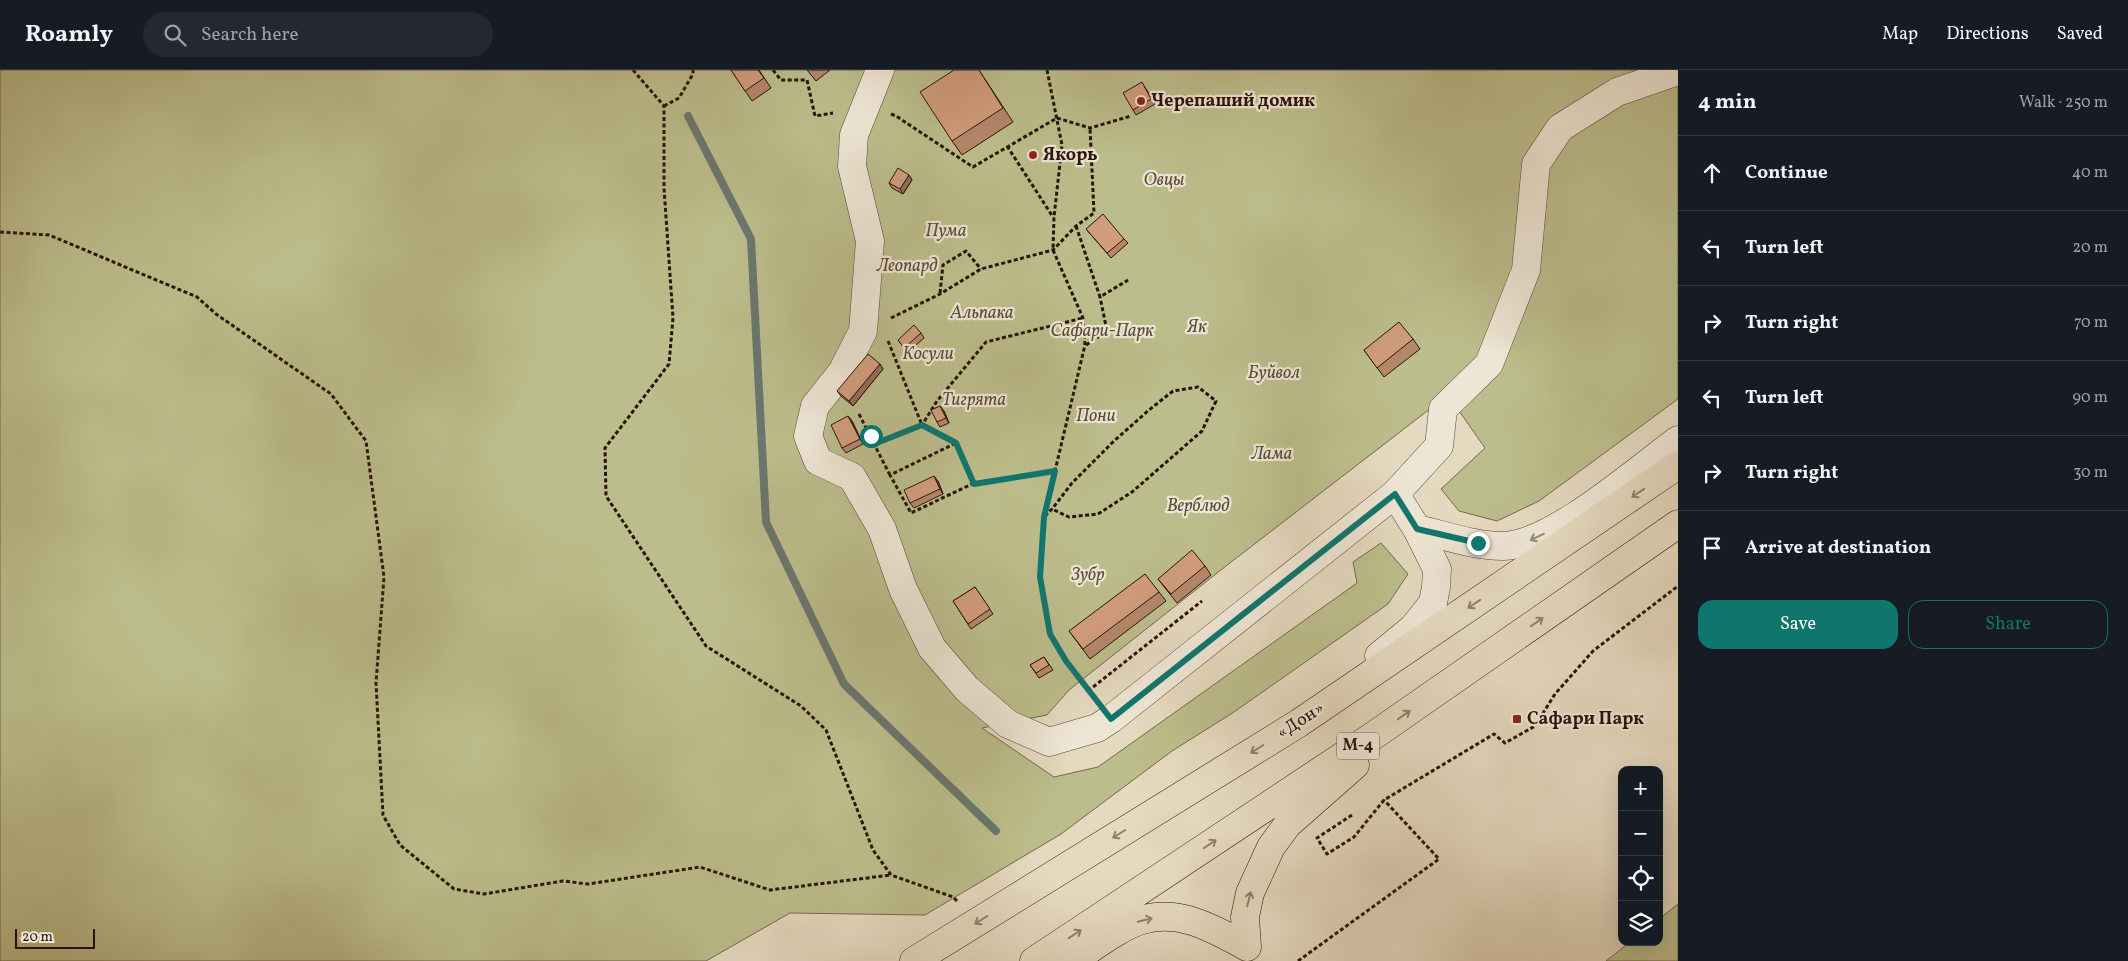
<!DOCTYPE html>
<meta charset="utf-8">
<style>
:root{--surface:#171b24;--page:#242831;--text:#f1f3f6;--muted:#9ea1a6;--line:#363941;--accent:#0f766e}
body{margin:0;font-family:Vollkorn,serif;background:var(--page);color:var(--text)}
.controls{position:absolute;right:15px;bottom:15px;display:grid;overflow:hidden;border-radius:10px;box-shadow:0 5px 20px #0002}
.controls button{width:45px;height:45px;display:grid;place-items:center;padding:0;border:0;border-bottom:1px solid var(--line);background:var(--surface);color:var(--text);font:25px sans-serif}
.scale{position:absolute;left:15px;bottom:12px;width:80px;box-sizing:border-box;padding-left:5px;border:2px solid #29130b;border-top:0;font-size:14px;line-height:18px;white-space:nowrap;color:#29130b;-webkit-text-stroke:4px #eee6d5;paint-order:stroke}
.stop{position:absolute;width:15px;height:15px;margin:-11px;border:4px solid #0f766e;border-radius:50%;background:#fff}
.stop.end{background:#0f766e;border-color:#fff;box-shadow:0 1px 5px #0008}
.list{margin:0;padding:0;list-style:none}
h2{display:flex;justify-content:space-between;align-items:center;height:65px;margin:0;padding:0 20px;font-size:21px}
h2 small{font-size:16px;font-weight:400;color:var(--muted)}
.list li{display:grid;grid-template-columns:32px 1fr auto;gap:15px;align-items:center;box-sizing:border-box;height:75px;padding:0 20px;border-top:1px solid var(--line)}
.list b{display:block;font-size:19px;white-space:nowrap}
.list em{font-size:16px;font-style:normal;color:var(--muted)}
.actions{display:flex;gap:10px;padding:15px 20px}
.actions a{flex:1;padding:11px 0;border:1px solid var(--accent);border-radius:15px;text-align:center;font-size:18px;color:var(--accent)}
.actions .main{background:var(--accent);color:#fff}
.icon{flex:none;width:28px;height:28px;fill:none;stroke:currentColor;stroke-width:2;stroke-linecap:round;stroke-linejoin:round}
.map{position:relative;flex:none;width:1678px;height:891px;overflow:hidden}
header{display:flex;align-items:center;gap:30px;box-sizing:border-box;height:70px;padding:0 25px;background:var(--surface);border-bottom:1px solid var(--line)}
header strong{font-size:24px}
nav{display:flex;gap:28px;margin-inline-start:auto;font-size:18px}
.search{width:350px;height:45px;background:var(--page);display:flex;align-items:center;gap:12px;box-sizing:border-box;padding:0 18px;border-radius:28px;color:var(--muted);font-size:19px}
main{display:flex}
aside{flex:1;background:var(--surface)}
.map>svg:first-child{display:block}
.green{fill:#bcbd8c;stroke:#72684c}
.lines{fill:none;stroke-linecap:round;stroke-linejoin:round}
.stream{stroke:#6a776f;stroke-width:8}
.minor-casing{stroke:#584438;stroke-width:29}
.highway-casing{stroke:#29130b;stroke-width:29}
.path{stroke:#29130b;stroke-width:3;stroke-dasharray:4 2.5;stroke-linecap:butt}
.minor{stroke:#eee6d5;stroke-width:28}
.highway{stroke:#e5d9bf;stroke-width:28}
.wall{fill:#b4876b;stroke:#29130b}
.shaded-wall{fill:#926e57;stroke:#29130b}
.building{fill:#d19d7c;stroke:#29130b}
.oneway{stroke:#90806e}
.oneway2{stroke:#95877a}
.route{stroke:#0f766e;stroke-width:6}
.poi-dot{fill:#8f2418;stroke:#eee6d5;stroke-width:2}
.labels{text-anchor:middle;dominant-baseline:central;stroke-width:4.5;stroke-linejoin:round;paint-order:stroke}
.shield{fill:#eee6d5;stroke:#645248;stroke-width:1}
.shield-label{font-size:16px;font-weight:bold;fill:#29130b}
.poi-label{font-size:18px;font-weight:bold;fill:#29130b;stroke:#eee6d5;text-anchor:start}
.park-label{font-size:18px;font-style:italic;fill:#5c4e38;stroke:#eee6d5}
.street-label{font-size:18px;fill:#29130b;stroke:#eee6d5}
</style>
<header>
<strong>Roamly</strong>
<div class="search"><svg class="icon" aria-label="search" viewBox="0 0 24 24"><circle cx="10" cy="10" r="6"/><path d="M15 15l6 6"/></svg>Search here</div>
<nav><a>Map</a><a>Directions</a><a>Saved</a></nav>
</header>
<main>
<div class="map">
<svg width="1678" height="891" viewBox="0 0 1678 891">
<rect width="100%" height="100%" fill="#e5d9bf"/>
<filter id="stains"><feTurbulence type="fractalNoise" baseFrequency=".004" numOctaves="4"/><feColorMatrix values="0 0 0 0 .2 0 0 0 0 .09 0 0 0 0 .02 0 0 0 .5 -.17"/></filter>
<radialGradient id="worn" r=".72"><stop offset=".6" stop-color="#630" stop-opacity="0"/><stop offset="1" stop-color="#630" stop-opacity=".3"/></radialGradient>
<path class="green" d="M0,0H1678V329L1539,431L1497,451L1459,441L1441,419L1485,378L1448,325L1226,496L1069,620L1047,645L982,658L1054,707L1098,697L1357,513L1353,492L1381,473L1408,504L1388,534L1234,642L1172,681L1061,764L925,845L790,843L706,891H0Z
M1678,834V891H1606L1630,872H1659V849Z"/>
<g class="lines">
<path class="stream" d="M688,46L751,169L766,452L844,614L996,761"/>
<defs>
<path id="minor" d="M880,0L854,65L852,96L870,171L863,261L842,302L815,336L808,366L818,391L852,407L882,459L903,519L932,578L967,619L1008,654L1049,672L1097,658L1111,649L1395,424L1439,376L1443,339L1489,294L1526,200L1536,94L1560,58L1617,22L1678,1
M1417,459C1444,465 1474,476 1503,476C1552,475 1637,400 1678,370
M1379,586L1413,558L1433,533L1436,517L1437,499L1417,459L1395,424"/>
<path id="highway" d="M1247,877L1245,847L1250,823L1271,777L1288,754L1355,695
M914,891L1299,653L1678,395
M1034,891L1373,666L1678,454
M1072,891C1093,878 1119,857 1142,850C1179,838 1216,860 1247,877"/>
</defs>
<use href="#minor" class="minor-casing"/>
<use href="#highway" class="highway-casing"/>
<path class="path" d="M633,0L664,36V118L673,248L669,294L605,378L606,426L706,576L801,636L826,660L873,780L891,805L953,827L958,832
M773,0L781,10H807L815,46L833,43
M1047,0L1062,75L1054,147L1053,180L1083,248L1085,275L1044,447L1040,507L1050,564L1066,591L1093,627
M664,36L679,28L693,4V0
M891,44L896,46L973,97L1057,48L1090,58L1131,46
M1007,76L1053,147
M1076,156L1100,227L1128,210
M0,162L49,165L197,227L216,244L331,324L366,371L384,507L376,613L383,745L400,775L454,819L484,824L563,811L588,814L700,797L770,820L891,805
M940,223L943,195L966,181L981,199
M891,248L940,224L981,199L1053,180L1076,156L1094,143L1090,58
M888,271L922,355L955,373
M1086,275L1107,261L1100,227
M859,344L874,374
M890,405L874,374L922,355L937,331L986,272L1083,248
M974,413L911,443L890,405L956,373L974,413L1055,401
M1045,446L1052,439L1072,413L1114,371L1149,340L1173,321L1198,317L1216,331L1202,361L1132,422L1098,444L1069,447L1052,439
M1088,621L1202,531
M1352,745L1317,768L1327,784L1354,767L1384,730L1494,664L1505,673L1535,656L1555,624L1593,581L1678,516
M1298,891L1439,789L1384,730"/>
<use href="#minor" class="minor"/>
<use href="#highway" class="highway"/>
</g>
<path class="wall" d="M731,0H759L771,18L752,31Z
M807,0H830L816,11Z
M954,0H979L1013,52L962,85L952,71Z
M1145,17L1155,34L1136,45L1133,40Z
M909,105L912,110L903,124L892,118L889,113Z
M1086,159L1124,169L1128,173L1111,188Z
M921,263L924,268L908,282L898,270Z
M1413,269L1420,279L1384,307L1364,280Z
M880,294L883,299L853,336L841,326L837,321Z
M944,341L949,353L940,357L937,352Z
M848,346L852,351L863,374L846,383L842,378Z
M938,411L943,424L914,438L910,433Z
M1205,496L1211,505L1177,533L1165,518L1158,509Z
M975,517L993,544L971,559L953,531Z
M1159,522L1166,531L1090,589L1069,561Z
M1044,587L1053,600L1039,608L1030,595Z"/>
<path class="shaded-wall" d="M909,105L912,110L903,124L900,119Z
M880,294L883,299L853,336L849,331Z
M940,336L944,341L949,353L946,348Z
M848,346L852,351L863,374L860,369Z
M934,406L938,411L943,424L940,419Z"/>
<path class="building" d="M731,0H758L764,8L745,21Z
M954,0H979L1003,38L952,71L920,22Z
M1142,12L1151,29L1133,40L1123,23Z
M898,98L909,105L900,119L889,113Z
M1103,144L1124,169L1107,183L1086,159Z
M1399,252L1413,269L1377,298L1364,280Z
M914,255L921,263L904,278L898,270Z
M868,284L880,294L849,331L837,321Z
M940,336L946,348L937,352L931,340Z
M848,346L860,369L842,378L831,355Z
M934,406L940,419L910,433L904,420Z
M1192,480L1205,496L1171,524L1158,509Z
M1145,504L1159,522L1083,579L1069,561Z
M975,517L990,539L968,554L953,531Z
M1044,587L1049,595L1036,603L1030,595Z"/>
<defs><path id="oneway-shaft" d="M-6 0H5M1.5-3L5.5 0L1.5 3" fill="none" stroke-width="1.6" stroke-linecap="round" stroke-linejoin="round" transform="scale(1.25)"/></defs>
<g class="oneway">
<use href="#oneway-shaft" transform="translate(1638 423) rotate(146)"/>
<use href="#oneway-shaft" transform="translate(1474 534) rotate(146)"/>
<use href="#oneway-shaft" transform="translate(1537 552) rotate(-35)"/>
<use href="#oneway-shaft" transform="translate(1404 645) rotate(-35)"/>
<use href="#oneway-shaft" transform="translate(1257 679) rotate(148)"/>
<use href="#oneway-shaft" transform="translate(1119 764) rotate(148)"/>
<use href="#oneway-shaft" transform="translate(1210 774) rotate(-34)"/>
<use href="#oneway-shaft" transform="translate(1249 829) rotate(-76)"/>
<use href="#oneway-shaft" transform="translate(981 850) rotate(148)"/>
<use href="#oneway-shaft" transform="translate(1145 850) rotate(-14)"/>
<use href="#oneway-shaft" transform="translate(1075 864) rotate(-34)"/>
</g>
<use class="oneway2" href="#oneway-shaft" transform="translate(1537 467) rotate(155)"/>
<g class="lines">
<path class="route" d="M871,366L874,374L922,355L956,373L974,414L1055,401L1044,447L1040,507L1050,564L1066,591L1111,649L1395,424L1417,459L1478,473"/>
</g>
<g class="poi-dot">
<circle cx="1141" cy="31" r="5"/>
<circle cx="1033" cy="85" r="5"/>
<rect x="1512" y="644" width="10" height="10" rx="2.5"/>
</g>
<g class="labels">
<rect class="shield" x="1337" y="662.5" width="42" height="27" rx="4"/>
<g class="shield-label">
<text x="1358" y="676">М-4</text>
</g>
<g class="poi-label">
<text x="1151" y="31">Черепаший домик</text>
<text x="1043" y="85">Якорь</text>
<text x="1527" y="649">Сафари Парк</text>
</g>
<g class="park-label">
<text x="1164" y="110">Овцы</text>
<text x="946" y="161">Пума</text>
<text x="907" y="196">Леопард</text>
<text x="982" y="243">Альпака</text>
<text x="1197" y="257">Як</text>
<text x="1102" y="261">Сафари-Парк</text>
<text x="928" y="284">Косули</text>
<text x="1274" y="303">Буйвол</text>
<text x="974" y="330">Тигрята</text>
<text x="1096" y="346">Пони</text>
<text x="1272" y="384">Лама</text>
<text x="1198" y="436">Верблюд</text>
<text x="1088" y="505">Зубр</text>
</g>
<g class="street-label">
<text transform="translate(1301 651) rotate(-33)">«Дон»</text>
</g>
</g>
<rect width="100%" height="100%" filter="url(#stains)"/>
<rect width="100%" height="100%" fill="url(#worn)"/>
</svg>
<div class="controls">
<button>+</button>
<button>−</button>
<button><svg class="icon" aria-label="locate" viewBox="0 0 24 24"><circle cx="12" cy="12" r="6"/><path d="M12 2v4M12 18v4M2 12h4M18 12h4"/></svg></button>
<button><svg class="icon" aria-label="layers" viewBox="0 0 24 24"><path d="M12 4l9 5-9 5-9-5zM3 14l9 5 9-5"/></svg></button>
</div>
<div class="scale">20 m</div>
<div class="stop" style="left:871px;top:366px"></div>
<div class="stop end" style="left:1478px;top:473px"></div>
</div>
<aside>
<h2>4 min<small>Walk · 250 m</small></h2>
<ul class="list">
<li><svg class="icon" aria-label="ahead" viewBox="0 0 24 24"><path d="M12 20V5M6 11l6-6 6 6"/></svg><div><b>Continue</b></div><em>40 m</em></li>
<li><svg class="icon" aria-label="left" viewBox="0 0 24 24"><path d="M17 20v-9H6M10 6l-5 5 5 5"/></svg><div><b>Turn left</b></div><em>20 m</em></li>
<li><svg class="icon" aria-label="right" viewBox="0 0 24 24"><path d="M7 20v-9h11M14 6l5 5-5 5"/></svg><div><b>Turn right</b></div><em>70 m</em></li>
<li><svg class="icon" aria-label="left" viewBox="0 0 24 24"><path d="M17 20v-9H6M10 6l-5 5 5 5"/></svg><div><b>Turn left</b></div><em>90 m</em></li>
<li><svg class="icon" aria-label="right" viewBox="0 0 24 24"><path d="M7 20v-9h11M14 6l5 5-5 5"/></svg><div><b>Turn right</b></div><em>30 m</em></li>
<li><svg class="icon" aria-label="arrive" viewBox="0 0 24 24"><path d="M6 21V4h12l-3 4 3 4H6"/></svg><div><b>Arrive at destination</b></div></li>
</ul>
<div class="actions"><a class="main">Save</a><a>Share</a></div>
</aside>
</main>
